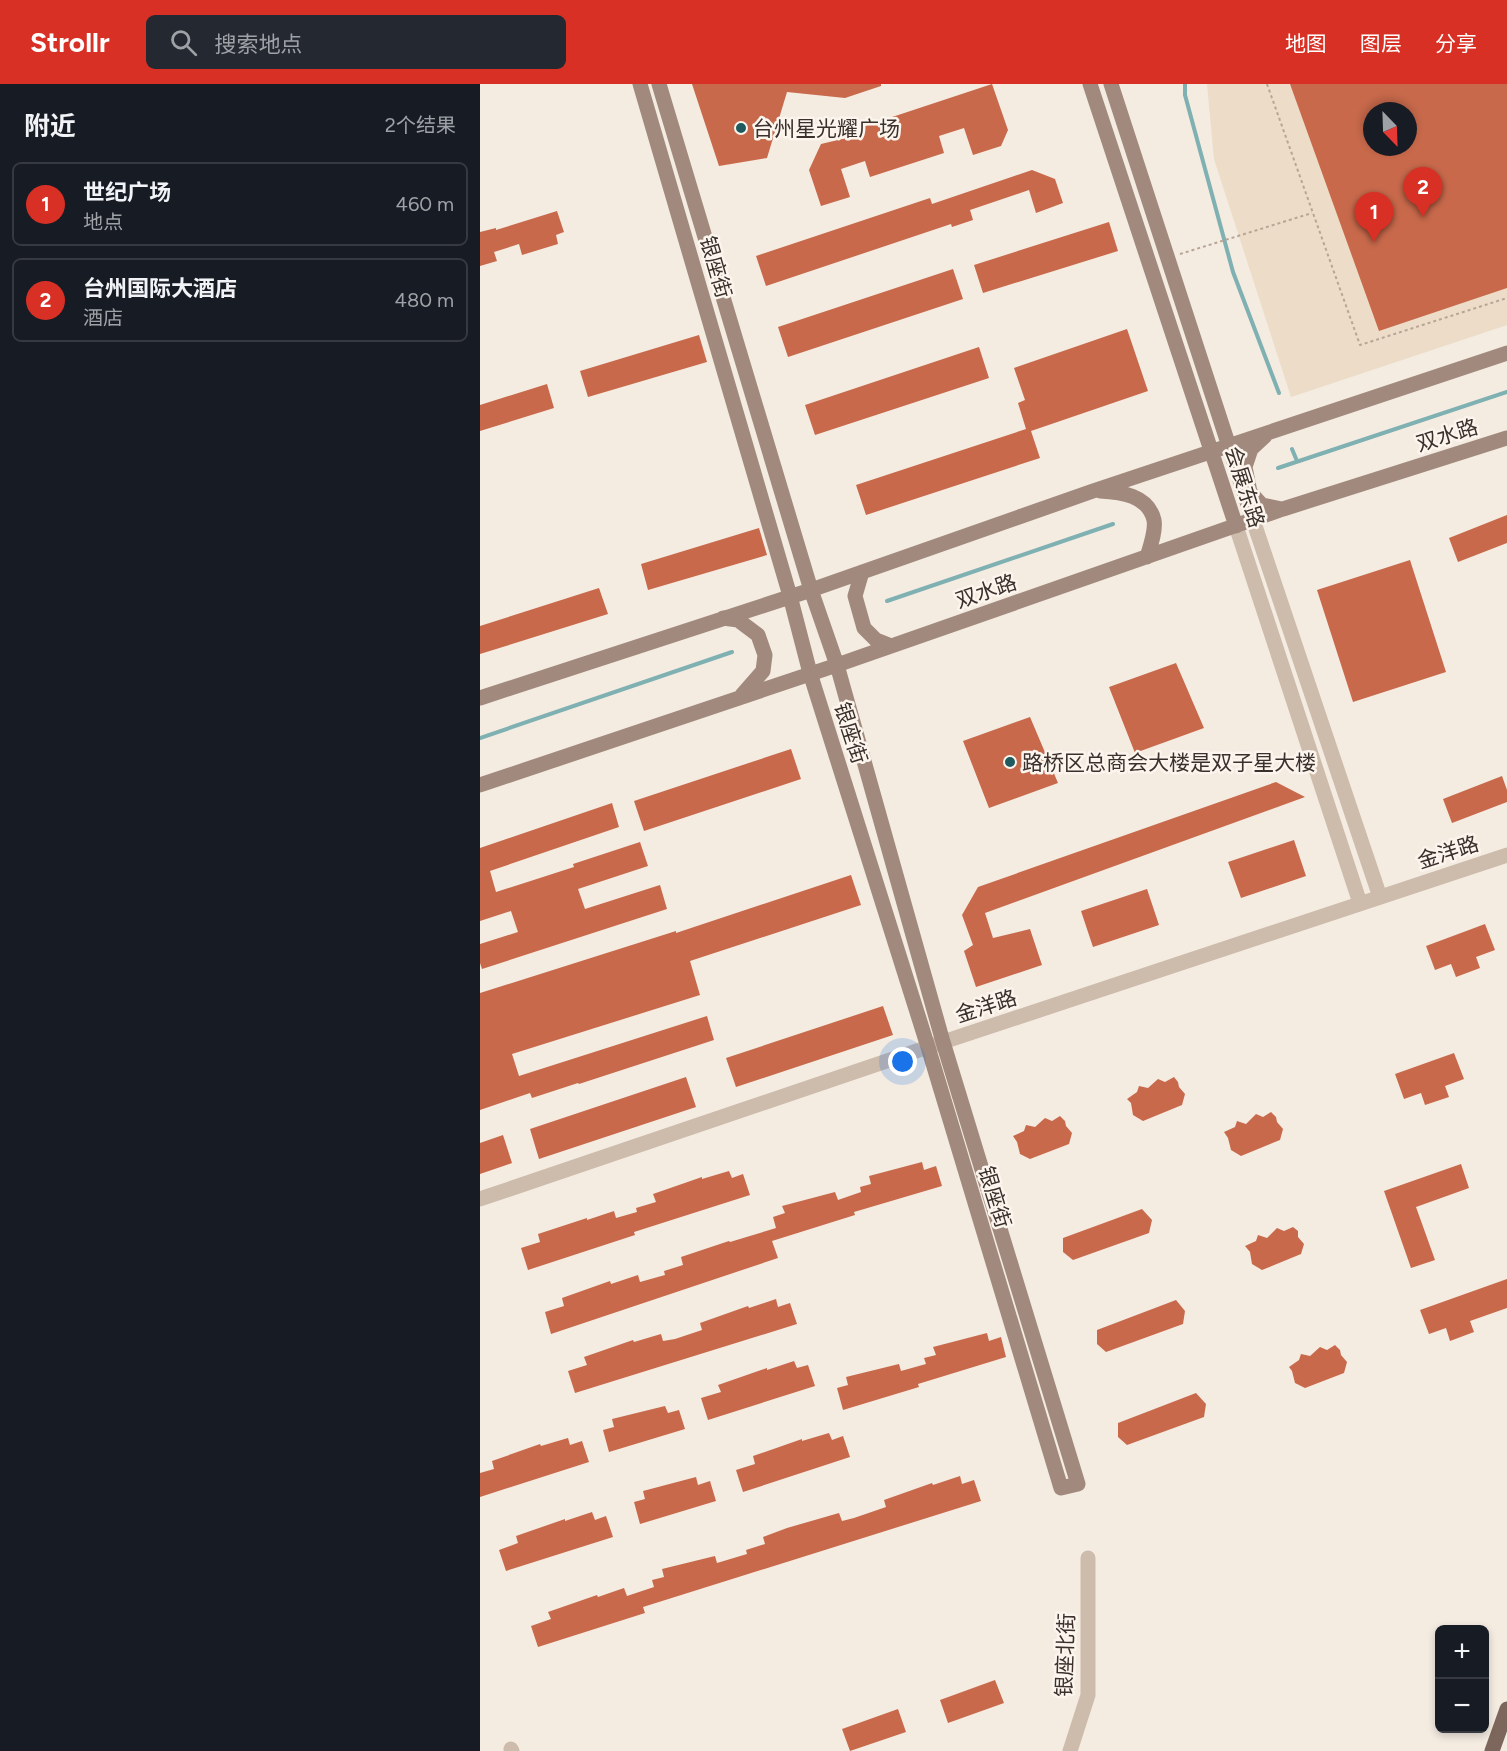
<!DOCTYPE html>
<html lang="zh">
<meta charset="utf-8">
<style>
:root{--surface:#171b24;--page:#242831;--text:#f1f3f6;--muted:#9ea1a6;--line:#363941;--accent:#d93025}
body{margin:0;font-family:Figtree,"Noto Sans SC",sans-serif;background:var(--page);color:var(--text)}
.controls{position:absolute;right:18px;bottom:18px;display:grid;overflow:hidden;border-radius:9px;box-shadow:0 3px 9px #0003}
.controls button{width:54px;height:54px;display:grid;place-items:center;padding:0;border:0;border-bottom:2px solid var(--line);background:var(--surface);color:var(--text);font:30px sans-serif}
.compass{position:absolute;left:883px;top:18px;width:54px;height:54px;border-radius:50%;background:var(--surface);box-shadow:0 3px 9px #0003;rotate:157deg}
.you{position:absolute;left:423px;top:978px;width:21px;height:21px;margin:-15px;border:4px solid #fff;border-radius:50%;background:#1a73e8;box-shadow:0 0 0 9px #1a73e833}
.badge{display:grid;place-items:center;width:39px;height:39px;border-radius:50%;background:var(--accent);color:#fff;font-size:20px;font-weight:700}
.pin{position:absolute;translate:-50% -50px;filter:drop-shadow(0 2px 3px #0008)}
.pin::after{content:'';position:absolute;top:32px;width:21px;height:18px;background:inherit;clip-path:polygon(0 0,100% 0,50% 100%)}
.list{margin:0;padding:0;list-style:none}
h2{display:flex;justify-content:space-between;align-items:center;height:78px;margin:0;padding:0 24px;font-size:26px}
h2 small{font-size:20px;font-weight:400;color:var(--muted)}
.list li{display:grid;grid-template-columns:39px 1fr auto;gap:18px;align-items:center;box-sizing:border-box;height:84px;margin:0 12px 12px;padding:0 12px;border:2px solid var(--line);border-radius:9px}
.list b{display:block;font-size:22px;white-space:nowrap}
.list p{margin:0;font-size:20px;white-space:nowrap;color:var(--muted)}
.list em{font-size:20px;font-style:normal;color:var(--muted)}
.icon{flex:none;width:33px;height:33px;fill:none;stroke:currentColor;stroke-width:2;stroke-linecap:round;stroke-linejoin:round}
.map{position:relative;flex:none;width:1027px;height:1667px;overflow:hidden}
header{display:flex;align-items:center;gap:36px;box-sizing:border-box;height:84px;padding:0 30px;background:var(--accent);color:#fff}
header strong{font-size:28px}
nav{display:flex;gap:33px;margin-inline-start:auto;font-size:21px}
.search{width:420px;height:54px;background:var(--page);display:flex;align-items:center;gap:15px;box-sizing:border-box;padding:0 21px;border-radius:9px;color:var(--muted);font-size:22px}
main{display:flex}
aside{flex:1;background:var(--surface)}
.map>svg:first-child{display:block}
.plaza{fill:#ecdcc8;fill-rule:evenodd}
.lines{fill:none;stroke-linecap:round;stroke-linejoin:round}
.stream{stroke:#7fb0b2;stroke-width:4}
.building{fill:#c8694b;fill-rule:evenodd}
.path{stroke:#b9a596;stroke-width:2;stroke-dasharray:3 3;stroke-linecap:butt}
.tertiary{stroke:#cdbbac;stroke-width:15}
.secondary{stroke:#a18a7d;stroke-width:15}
.primary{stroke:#7d675c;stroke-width:15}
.poi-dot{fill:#1f5a5e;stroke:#fbf5ee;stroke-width:2}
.labels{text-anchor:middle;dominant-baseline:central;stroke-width:5;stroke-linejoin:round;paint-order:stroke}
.poi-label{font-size:21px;fill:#3b302b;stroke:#fbf5ee;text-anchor:start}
.street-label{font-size:21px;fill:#3b302b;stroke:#fbf5ee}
</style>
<header>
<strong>Strollr</strong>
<div class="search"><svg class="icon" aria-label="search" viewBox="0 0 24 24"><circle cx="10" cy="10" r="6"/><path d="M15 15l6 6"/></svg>搜索地点</div>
<nav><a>地图</a><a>图层</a><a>分享</a></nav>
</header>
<main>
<aside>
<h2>附近<small>2个结果</small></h2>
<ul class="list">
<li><span class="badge">1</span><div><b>世纪广场</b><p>地点</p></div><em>460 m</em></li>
<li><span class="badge">2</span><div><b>台州国际大酒店</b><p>酒店</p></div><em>480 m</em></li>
</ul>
</aside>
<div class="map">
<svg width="1027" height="1667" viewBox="0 0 1027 1667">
<rect width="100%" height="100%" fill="#f4ebe1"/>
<path class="plaza" d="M727,0H1027V241L811,313L734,75ZM892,27H928V63H892Z"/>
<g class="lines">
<path class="stream" d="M705,0V11L753,188L799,309
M812,365L817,377
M798,384L1027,308
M407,517L633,440
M0,654L252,568"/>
</g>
<path class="building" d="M212,0H401V2L365,14L307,8L287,74L239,82Z
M512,0L528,46L521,62L493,71L484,44L459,52L464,69L390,93L385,77L361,85L370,113L341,122L329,86L341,60L383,50L385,42Z
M810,0H1027V204L899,247ZM892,27H928V63H892Z
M552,86L575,95L583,119L556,129L549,106L490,126L493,136L472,143L471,140L286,202L276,172L450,114L452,120Z
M77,127L84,148L76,151L78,160L42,171L39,160L14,168L17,177L0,182V148L16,144V146Z
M629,138L638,167L503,209L494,181Z
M473,185L483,215L308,273L298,243Z
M647,245L668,307L551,347L560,374L386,431L376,401L546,345L538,319L545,316L534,284Z
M219,251L227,278L108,313L100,287Z
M499,263L509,294L335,351L325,321Z
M67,300L74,324L0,347V321Z
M1027,431V459L978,478L969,454Z
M279,444L287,471L168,506L161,480Z
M930,476L966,588L873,618L837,506Z
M119,504L128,530L0,570V542Z
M696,579L724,644L655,669L629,603Z
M550,633L578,699L509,724L483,657Z
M311,665L321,695L164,747L154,717Z
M1022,692L1027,706V718L972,739L963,715Z
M796,698L825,713L505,829L513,854L550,845L562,881L496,903L484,867L493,861L482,831L498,803Z
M132,719L139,743L10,787L16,808L94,783L93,780L160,758L168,782L98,805L105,825L180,801L187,825L2,885L0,879V860L38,848L31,827L0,837V764Z
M814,756L826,792L761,814L748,778Z
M371,791L381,821L210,877L220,911L32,970L39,992L227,932L234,956L99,1000L98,999L52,1014L50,1009L0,1026V909L196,847V849Z
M667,805L679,841L613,863L601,827Z
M1005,840L1015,866L996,873L1000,884L976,893L971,880L955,886L946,862Z
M403,922L413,951L256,1003L246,974Z
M974,969L984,995L965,1002L969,1013L945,1021L941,1009L924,1015L915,990Z
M206,993L216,1023L59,1075L50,1045Z
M694,993L698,998L699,1003L705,1010L702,1021L663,1037L653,1031L651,1019L647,1015L657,1008L659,1002L668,1004L678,995L685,998Z
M791,1028L796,1033L797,1038L803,1045L800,1056L761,1072L751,1066L748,1054L744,1048L755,1043L757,1037L766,1040L776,1030L783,1033Z
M580,1032L585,1037L586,1042L592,1049L589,1060L550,1075L540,1070L537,1058L533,1052L544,1047L546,1041L555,1043L565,1034L572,1037Z
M23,1051L32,1079L0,1090V1059Z
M442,1078L444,1086L456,1082L462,1102L374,1128L375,1131L292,1157L298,1174L71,1250L65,1228L84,1222L82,1214L130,1197L131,1200L158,1191L160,1198L185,1191L184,1187L203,1181L201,1173L249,1157L250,1158L296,1144L293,1133L305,1129L302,1122L355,1108L358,1116L381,1108L380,1103L391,1100L389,1092Z
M981,1080L989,1104L936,1123L955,1176L931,1184L904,1107Z
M249,1087L252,1094L263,1090L270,1111L154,1148L155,1151L48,1186L41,1164L60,1158L58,1150L107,1134V1136L134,1127L136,1134L157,1128L156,1124L176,1118L173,1110L222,1093V1095Z
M662,1125L672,1136L669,1149L593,1176L583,1168V1154Z
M813,1143L818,1147V1153L824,1160L821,1170L782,1186L772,1180L770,1168L765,1162L776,1157L778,1151L787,1154L797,1144L804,1147Z
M1027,1195V1224L990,1237L994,1248L970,1257L966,1244L949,1250L940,1226Z
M296,1215L298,1223L310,1219L317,1240L95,1309L88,1287L107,1281L104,1273L153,1256L154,1258L181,1250L183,1257L195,1255L222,1246L220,1239L268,1222L269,1224Z
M696,1216L705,1227L703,1240L626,1268L617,1260V1246Z
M507,1249L509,1257L521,1253L526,1273L438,1300L439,1303L363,1326L357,1304L368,1301L366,1293L419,1280L421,1287L446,1280L444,1274L456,1271L453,1263Z
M855,1261L860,1266L861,1271L867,1278L864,1289L825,1304L815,1299L812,1287L809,1283L819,1276L821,1270L830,1272L840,1263L847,1266Z
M314,1277L317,1284L328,1281L335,1302L228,1336L221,1314L241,1308L238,1301L287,1284V1286Z
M716,1309L726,1320L724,1333L647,1361L638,1353V1339Z
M185,1322L188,1329L199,1326L205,1345L129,1368L123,1346L134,1343L132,1335Z
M349,1349L352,1356L363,1352L370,1373L263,1408L256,1386L275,1380L273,1372L322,1355V1357Z
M88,1354L90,1361L102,1357L109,1378L0,1413V1389L14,1385L12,1377L60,1360L61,1362Z
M480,1392L482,1400L494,1396L501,1417L163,1523L165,1529L58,1563L51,1542L71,1535L68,1528L117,1511L118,1513L144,1504L147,1512L174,1503L172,1496L184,1493L182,1485L235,1472L237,1479L267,1470L266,1466L285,1460L283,1453L307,1444L359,1429L362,1437L374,1434L406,1423L404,1416L452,1399L453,1401Z
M216,1393L218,1401L230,1397L236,1417L160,1440L154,1418L165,1415L163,1407Z
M112,1428L115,1436L126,1432L133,1453L26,1487L19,1466L38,1459L36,1452L85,1435V1437Z
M515,1596L524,1619L468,1639L460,1616Z
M418,1625L426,1648L370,1667L362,1645Z"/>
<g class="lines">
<path class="path" d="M787,0L880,261L1027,214
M700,170L832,129"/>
<path class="tertiary" d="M773,436L900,813
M756,442L880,819
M0,1115L448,963L1027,771
M31,1665L32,1667
M590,1667L608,1611V1474"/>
<path class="secondary" d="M160,0L310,512L330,589L448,963L581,1404L598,1400L463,958L357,581L331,506L179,0
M610,0L756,442
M631,0L773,436
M785,352L771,365L765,383L770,408L782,421L802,425
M620,407C641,408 668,411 674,436C676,447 670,463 667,473
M382,488L375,512L384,544L396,556L411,562
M243,534L258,536L278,551L285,571L283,587L262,611
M0,614L331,506L613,407L1027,269
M0,701L357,581L803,425L1027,354"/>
<path class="primary" d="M1012,1667L1027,1625"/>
</g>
<g class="poi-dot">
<circle cx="261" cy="44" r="6"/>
<circle cx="530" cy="678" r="6"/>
</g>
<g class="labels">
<g class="poi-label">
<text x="273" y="44">台州星光耀广场</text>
<text x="542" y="678">路桥区总商会大楼是双子星大楼</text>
</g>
<g class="street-label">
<text transform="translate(236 183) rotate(74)">银座街</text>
<text transform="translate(967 351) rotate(-17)">双水路</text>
<text transform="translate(765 403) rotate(72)">会展东路</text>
<text transform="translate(506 507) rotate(-19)">双水路</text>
<text transform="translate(371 649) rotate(72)">银座街</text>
<text transform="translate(968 768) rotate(-18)">金洋路</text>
<text transform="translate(506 922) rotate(-18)">金洋路</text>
<text transform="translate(515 1113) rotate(73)">银座街</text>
<text transform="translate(585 1571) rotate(-88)">银座北街</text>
</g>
</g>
</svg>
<div class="controls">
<button>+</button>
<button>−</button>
</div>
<svg class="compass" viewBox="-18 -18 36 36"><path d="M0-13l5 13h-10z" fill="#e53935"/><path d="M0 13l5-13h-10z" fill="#9ea1a6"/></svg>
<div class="you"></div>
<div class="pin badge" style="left:894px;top:158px">1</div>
<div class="pin badge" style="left:943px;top:133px">2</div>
</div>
</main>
